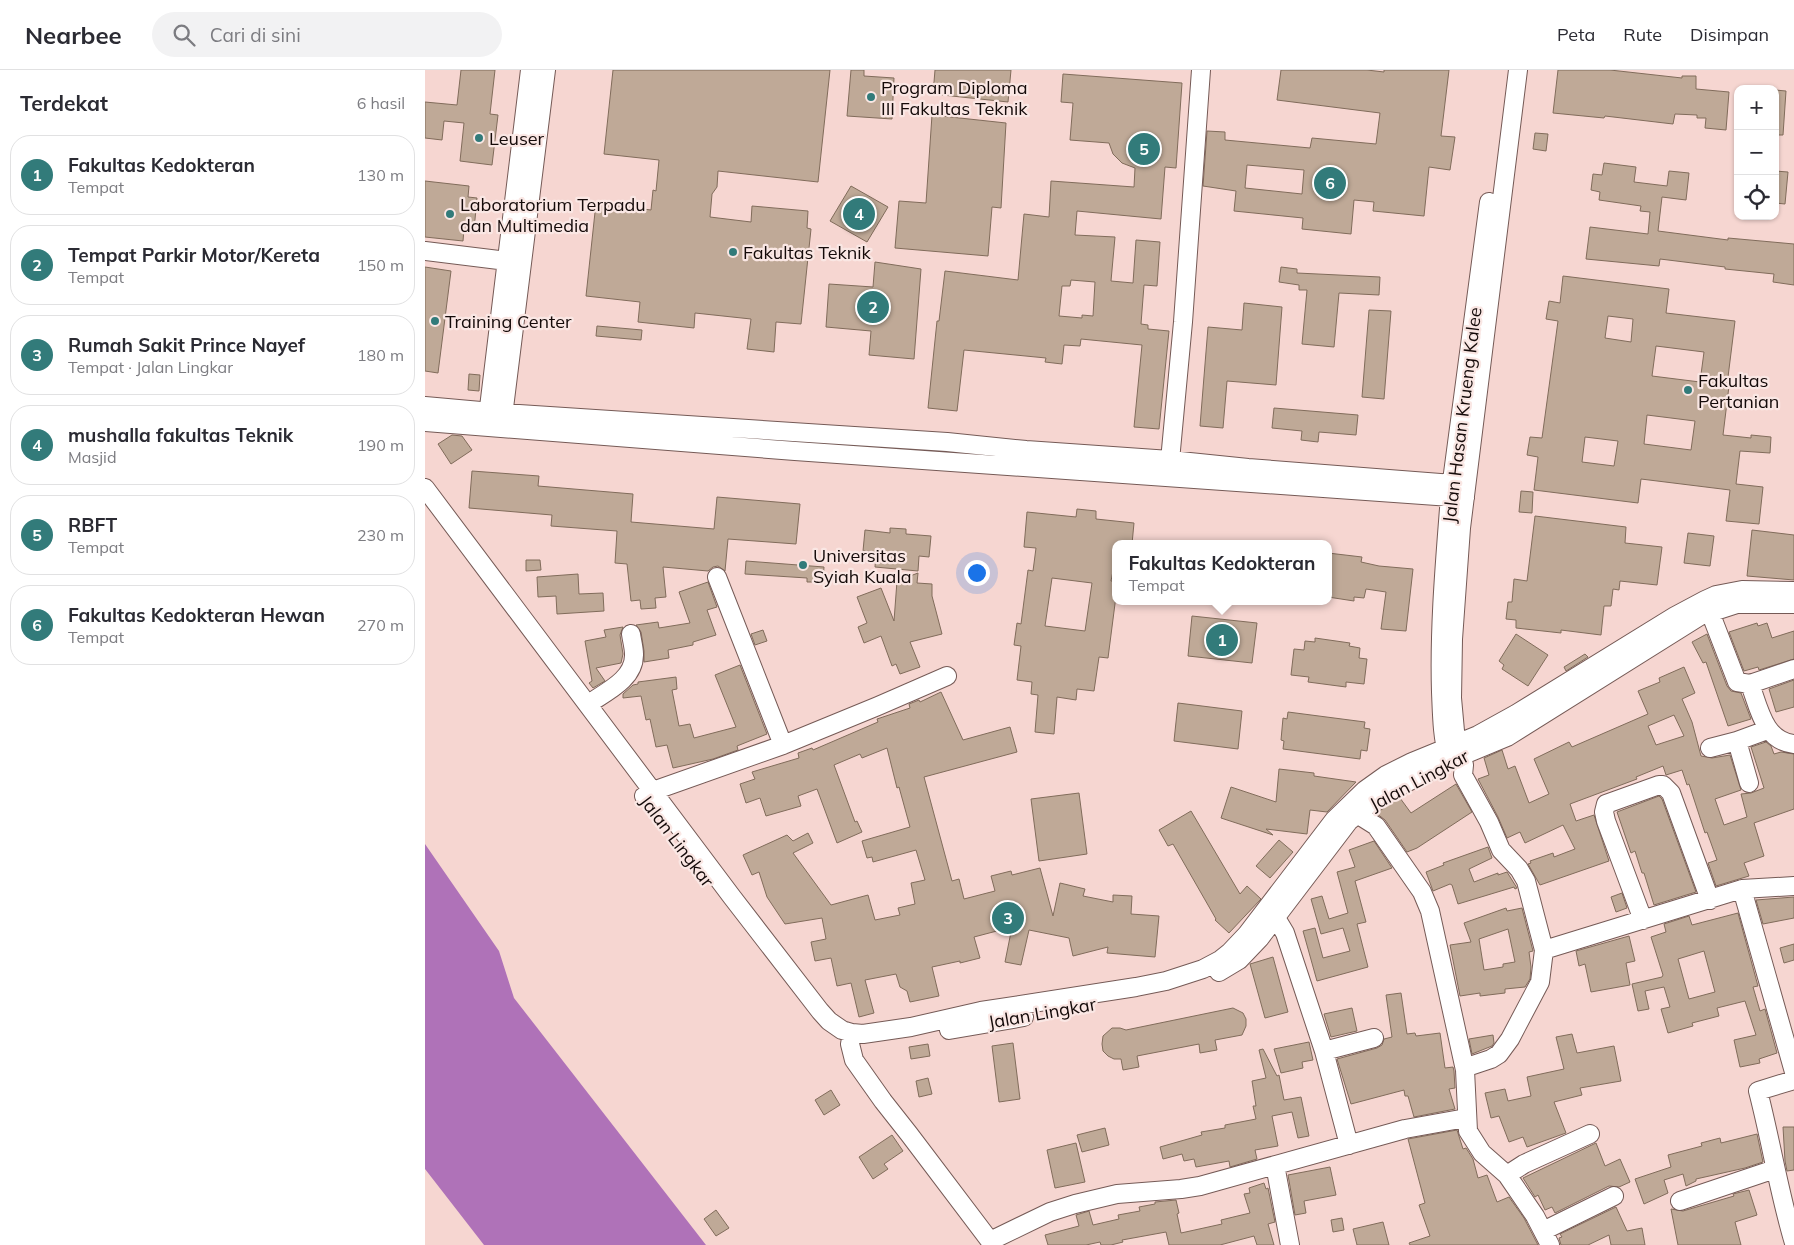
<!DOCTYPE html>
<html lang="id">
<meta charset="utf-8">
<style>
:root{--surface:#fff;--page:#f2f2f3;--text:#2b2b33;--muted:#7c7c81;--line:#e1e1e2;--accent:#327b7a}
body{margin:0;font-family:Mulish,sans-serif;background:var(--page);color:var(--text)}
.controls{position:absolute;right:15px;top:15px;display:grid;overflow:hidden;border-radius:10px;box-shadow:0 1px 4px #0004}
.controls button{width:45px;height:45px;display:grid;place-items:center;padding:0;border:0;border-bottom:1px solid var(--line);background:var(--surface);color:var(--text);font:25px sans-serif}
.you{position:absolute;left:551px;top:502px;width:18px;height:18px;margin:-12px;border:4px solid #fff;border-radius:50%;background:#1a73e8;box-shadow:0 0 0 8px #1a73e833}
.badge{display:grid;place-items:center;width:32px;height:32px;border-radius:50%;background:var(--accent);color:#fff;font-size:16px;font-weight:700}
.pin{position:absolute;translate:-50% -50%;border:2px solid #fff;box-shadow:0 1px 5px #0006}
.popup{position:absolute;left:687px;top:470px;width:220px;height:65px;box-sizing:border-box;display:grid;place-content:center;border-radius:10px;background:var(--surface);filter:drop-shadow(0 1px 4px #0005);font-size:16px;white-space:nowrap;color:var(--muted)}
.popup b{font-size:19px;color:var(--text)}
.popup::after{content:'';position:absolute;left:50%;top:100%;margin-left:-10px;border:10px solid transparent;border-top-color:var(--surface)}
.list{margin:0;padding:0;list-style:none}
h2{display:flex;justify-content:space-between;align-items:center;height:65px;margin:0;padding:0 20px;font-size:21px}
h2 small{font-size:16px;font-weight:400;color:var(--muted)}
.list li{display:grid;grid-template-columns:32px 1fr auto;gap:15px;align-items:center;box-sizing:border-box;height:80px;margin:0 10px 10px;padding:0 10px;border:1px solid var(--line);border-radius:20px}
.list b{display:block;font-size:19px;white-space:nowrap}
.list p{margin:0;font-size:16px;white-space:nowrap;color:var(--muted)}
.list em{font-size:16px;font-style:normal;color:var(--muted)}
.icon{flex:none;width:28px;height:28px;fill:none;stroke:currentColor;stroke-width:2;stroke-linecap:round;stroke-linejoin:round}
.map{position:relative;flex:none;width:1369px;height:1175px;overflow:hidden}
header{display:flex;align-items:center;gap:30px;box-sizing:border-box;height:70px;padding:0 25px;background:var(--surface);border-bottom:1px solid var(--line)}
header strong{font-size:24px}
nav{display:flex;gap:28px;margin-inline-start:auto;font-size:18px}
.search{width:350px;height:45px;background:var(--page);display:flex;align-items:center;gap:12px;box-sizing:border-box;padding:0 18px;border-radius:28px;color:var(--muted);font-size:19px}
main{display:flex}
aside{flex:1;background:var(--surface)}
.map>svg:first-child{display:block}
.water{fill:#af72b8}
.building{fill:#bfa997;stroke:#816c5b;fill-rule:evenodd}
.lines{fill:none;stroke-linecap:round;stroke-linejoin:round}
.minor-casing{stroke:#755a56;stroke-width:20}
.minor{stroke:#fff;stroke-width:18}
.poi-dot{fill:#327b7a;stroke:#fae7e4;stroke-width:2}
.labels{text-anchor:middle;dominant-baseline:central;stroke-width:4.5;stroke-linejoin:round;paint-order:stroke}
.poi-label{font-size:18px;fill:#140a09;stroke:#fae7e4;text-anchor:start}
.street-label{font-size:18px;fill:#140a09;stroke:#fae7e4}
</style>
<header>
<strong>Nearbee</strong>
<div class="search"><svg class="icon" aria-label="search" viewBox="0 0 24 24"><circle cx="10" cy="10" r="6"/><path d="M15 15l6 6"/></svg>Cari di sini</div>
<nav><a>Peta</a><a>Rute</a><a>Disimpan</a></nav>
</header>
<main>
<aside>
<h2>Terdekat<small>6 hasil</small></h2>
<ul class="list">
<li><span class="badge">1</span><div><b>Fakultas Kedokteran</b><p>Tempat</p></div><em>130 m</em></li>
<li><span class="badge">2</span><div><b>Tempat Parkir Motor/Kereta</b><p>Tempat</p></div><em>150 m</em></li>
<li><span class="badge">3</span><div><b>Rumah Sakit Prince Nayef</b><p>Tempat · Jalan Lingkar</p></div><em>180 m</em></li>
<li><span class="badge">4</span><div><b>mushalla fakultas Teknik</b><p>Masjid</p></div><em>190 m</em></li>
<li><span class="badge">5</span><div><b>RBFT</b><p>Tempat</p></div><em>230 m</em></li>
<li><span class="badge">6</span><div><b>Fakultas Kedokteran Hewan</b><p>Tempat</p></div><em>270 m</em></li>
</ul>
</aside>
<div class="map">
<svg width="1369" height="1175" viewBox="0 0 1369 1175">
<rect width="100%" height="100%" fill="#f6d6d1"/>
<path class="water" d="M0,774L74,881L89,928L281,1175H59L0,1099Z"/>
<path class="building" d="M36,0H70L65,44L73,45L67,95L35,91L39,53L19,51L17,70L0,68V32L32,35Z
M188,0H405L393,112L293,101L292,117L287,124L285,147L326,152L327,136L383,141L382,158L386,159L376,254L351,252L349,282L322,279L326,249L270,243L269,258L213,252L215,232L161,226L171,133L226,140L228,120L231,121L234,90L179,84Z
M426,0H439V6L469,8L467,49L422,46Z
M510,0H586L583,32L508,24Z
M856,0H942L959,2V0H1024L1016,66L1030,67L1025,100L1004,97L999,146L948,141L949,132L929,130L926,164L877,159L878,148L809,141L811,121L778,116L782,61L800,62V70L885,78L887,68L951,74L955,43L852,30ZM822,95L879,100L877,124L820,118Z
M1133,0H1185L1257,8V6H1271V19L1304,22L1301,60L1280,58L1281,48H1272V45L1250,44L1248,54L1180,46L1179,48L1128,43Z
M638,4L757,13L751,98L740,97L736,149L652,141L650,165L690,167L686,211L708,213L711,170L735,172L732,216L719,215L716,254L723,255V259L744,261L734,359L709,357L717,275L656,269L655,276L639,275L637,294L620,292L621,288L539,280L532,341L503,338L512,251H514L520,201L593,210L599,144L624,147L626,111L709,117L710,98L697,93L688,84L684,73L645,70L648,33L636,32ZM646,210L670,212L668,246L657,245V248L634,246L637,216H645Z
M1350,20L1361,21L1358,65H1350Z
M507,45L581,53L576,138L567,137L563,186L470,178L474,131L501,133Z
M1110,63L1123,64L1121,81L1108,79Z
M1179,93L1211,97L1209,112L1242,116L1244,101L1264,103L1261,130L1237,127L1233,161L1303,170V168L1369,174V215L1348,212L1349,204L1300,199V197L1235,189L1234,196L1161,189L1165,157L1223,164L1225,142L1215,141L1216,136L1174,130L1175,122L1166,120L1168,104L1177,105Z
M1350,101L1363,102L1360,134L1350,133Z
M0,111L44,116L43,127L52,128L49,160L39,159L38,171L0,167Z
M426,116L463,137L442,172L405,151Z
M450,192L496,199L489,289L444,285L446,261L401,257L404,214L448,217Z
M0,197L26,201L13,303L0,301Z
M856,197L872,199V203L955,207L954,225L914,223L909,277L877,274L882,220H874V215L854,212Z
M1138,206L1244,219L1241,243L1310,251L1302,315L1304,316L1298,365L1326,368V365L1346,367L1345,383L1315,381L1311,414L1338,417L1334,454L1301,451L1305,420L1216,409L1213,433L1109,420L1113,387L1102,385L1105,367L1117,368L1133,251L1121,249L1124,231L1135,233ZM1183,246L1208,249L1206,272L1180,268ZM1231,276L1279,282L1275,312L1227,306ZM1222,345L1270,351L1266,380L1219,374ZM1160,367L1193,371L1189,396L1157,392Z
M819,233L857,237L851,315L802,311L798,358L775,356L783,257L817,260Z
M944,240L966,241L959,329L937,327Z
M172,256L217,260L216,270L171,266Z
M44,304L55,305L54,321L43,320Z
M849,338L933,345L931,365L894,362L893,372L876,370L877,361L847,358Z
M27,365L37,366L47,380L26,394L13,374Z
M47,401L114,406L113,416L208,424L206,452L289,459L292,427L375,434L371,474L303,469L300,501L293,496L288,497L283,501L238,497L241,527L230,528L231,538L216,539L215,530L206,531L202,494L190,493L192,461L126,456L127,445L44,438Z
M1096,421L1108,422L1107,443L1094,442Z
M652,439L671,441V449L709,453L707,474H691V486L686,511H691V526L683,588L674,587L669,621L652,619L651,630L632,627L629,664L610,662L613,625L606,624L607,612L592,610L596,576L589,575L592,553L596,554L603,500L608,501L611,478L599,477L602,442L651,447ZM627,508L667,513L660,561L620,556Z
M1110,446L1201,457L1200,473L1237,477L1232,515L1195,511L1194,520L1188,519L1186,536H1179L1176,565L1136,560V563L1091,558V550L1081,549L1083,532H1087L1089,509L1102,511Z
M465,458L481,459V464L506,466L504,487L494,486L493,501L450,497L451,482L438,481L440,460L465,463Z
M1327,460L1369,465V510L1322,506Z
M1263,463L1289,466L1285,496L1259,493Z
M903,483L937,487L936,492L954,496L988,499L981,561L956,559L961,522L941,519L939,528L929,527V531L903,527Z
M101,490H115L116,500L101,501Z
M321,491L399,497L398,512H382V508L320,504Z
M493,503L492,513L507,514V526L517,564L485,572L495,597L475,604L471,594L467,596L456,566L439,573L433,557L442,553L432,527L456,518L469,551L472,511Z
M153,504L154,524L178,523L179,541L132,544L131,526L113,527L112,507Z
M283,512L292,537L282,540L291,565L268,572V575L243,580L244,588L219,592V581L216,562L211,555L233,552L234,558L265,553L254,522Z
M767,546L832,553L827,593L763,586Z
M1332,553L1333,556L1342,553L1347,568L1369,561V589L1334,600L1333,597L1319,601L1304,562Z
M198,557L195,565L198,584L196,593L171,598L180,611L168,618L164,613L167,611L160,571L181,567L179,560Z
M338,560L342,571L330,575L326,564Z
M1091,564L1123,585L1103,616L1077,599L1079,595L1074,591Z
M1282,564L1302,616L1306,621L1316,623L1326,649L1303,656L1281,592L1278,593L1267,572Z
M890,568L925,573L924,576L935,578L934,588L942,589L939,614L921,612V617L883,612L884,607L866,605L869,579L879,580L880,571L890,572Z
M1160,584L1163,587L1141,601L1139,597Z
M315,595L342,664L312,676L313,680L288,689L248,698L242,675L231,677L225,649L221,650L216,626L198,628V624L208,615L213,614V612L251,607L252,619L247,620L254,656L265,654L269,668L311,657L290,605Z
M1259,597L1270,623L1257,629L1267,652L1276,686L1287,688L1305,685L1316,720L1290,729L1299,755L1322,747L1316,724L1326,723L1339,718L1326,677L1341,672L1346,676L1349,684L1356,682L1369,684V739L1329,753L1339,786L1319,793L1324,806L1291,816L1283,793L1292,790L1282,762L1280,763L1264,714L1262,715L1257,700L1241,705L1238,696L1211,707L1212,709L1145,734L1151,751L1169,745L1184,791L1115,815L1103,794L1106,793L1105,791L1128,783L1129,787L1150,779L1138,755L1100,773L1095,762L1082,768L1073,747L1053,709L1064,705L1059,688L1077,680L1083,699L1090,696L1104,733L1124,724L1109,689L1144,672L1147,677L1223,644L1213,621L1235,612L1234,608ZM1249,645L1259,666L1231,675L1223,656Z
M1369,610V637L1351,642L1344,619Z
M516,622L538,670L585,657L592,682L499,707L527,811L534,809L539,829L570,821L566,806L586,801L587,805L615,798L628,846L635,813L660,819L658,826L688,832V825L707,826L706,844L734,846L730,887L682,883L683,877L648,886L644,868L604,860L596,895L580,892L587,857L549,867L555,888L535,893V891L507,897L514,926L485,932L482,921L475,917L471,904L440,910L449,943L434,947L426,913L412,916L406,888L390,891L386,872L401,869L397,848L360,854L342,827L334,802L327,805L318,785L362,765L368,771L383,763L388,773L368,783L406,835L443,825L450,850L475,845L473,838L490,834L486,813L500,810L491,780L448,792L447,787L442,788L437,771L485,757L474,717L472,718L462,678L437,688L435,684L409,695L430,752L432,751L437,762L412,773L392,719L373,726L376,736L341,746L335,728L321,733L315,714L330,709L327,702L374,688L373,683L387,678L388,680L453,652L452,649L485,638L484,634L494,630L495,632Z
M753,633L817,641L813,679L749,671Z
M863,642L940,652L939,658L945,659L942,681L936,680L935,689L858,679L859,671L856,670L858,648L862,649Z
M854,699L889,703V706L931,712L902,742L885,740L882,764L841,759L848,765L796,748L806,717L851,732Z
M1031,714L1047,742L992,778L982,782L960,750L951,743L975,728L986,743Z
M654,723L662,784L614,791L606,729Z
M1234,726L1237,729L1271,822L1229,835L1219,803H1217L1210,781L1206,783L1192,742Z
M766,741L815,824L822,816L836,829L804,863L790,850L791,849L748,774L743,776L734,760Z
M854,770L868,782L845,808L831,796Z
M949,771L967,798L930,811L941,852L932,854L943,897L892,911L878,861L890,858L898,888L925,881L918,858L896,864L886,829L897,826L904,849L923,843L912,802L930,797L924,780Z
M1063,777L1067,788L1044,799L1049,812L1073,803V805L1082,802L1092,818L1090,819L1089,817L1033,834L1027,815L1025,814L1008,821L1001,802L1019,795L1018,793Z
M1197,823L1202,838L1191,842L1186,827Z
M1369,827V848L1338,854L1331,830Z
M1081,838L1082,841L1097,838L1108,881L1104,882L1106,897L1105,909L1100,917L1080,919V923L1055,926V923L1035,926L1025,875L1046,872L1039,853ZM1083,859L1090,892L1078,894V897L1059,900L1054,869Z
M1313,843L1333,916L1328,917L1335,941L1340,939L1352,983L1334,989L1335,993L1315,997L1309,970L1331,965L1320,931L1292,938L1294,946L1267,953L1268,956L1243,963L1236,939L1245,937L1239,917L1220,921L1224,939L1213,941L1207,914L1237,907L1238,905L1226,867L1241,862L1239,854L1264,846L1267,855ZM1279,881L1290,922L1264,929L1253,889Z
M1204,866L1210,891L1201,893L1205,915L1166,922L1160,894L1154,896L1151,881Z
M1369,874V890L1359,893L1355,878Z
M848,887L863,942L840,948L825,894Z
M976,923L982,964L990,963L991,966L1015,963L1020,998L1028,997L1029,1001L1030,1018L1024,1019L1030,1039L989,1047L983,1026H980L979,1020L926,1034L912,989L952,978L957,975L959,969L967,967L961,925Z
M808,938L818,943L821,949V956L817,965L790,970L792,980L775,983L774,974L712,986L714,997L698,1000L696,989H689L683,986L678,981L677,974L678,966L687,958H695L701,960Z
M927,938L932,961L906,967L899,944Z
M1147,964L1152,983L1189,976L1196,1011L1155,1018L1157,1025L1129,1032L1141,1063L1102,1077L1098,1067L1084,1072L1074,1046L1066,1048L1060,1023L1080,1019L1083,1031L1106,1026L1102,1007L1139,999L1131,967Z
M1068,965L1069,973L1067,976L1047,984L1044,969Z
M884,972L888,990L877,992L878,998L856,1003L849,979Z
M588,973L595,1029L574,1032L567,976Z
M503,974L505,986L486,989L484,977Z
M838,979L852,1006L854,1005L859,1030L876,1027L884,1066L873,1068L867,1042L847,1046L853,1076L830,1080L832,1089L805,1097L804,1091L771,1097L769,1089L759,1091L757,1084L738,1089L735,1077L777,1065L776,1062L800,1058V1055L831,1049L828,1036H831L827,1011L841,1008L834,980Z
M503,1008L507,1024L494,1027L491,1011Z
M406,1020L415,1035L399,1045L390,1030Z
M1358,1057H1369V1100L1362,1101L1360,1091Z
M680,1058L684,1075L657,1082L652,1065Z
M1032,1060L1038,1079L1041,1078L1048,1089L1053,1108L1062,1105L1072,1132L1084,1127L1099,1148L1113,1175H985L984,1173L1005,1166L994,1135L1000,1133L983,1069Z
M1332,1064L1338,1092L1320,1098L1271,1109V1111L1261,1116L1258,1104L1239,1110L1243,1123L1219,1134L1210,1109L1246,1097L1243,1085L1277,1076L1276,1073L1295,1068L1296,1073Z
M467,1065L478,1081L459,1094L463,1099L448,1109L434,1087Z
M651,1073L660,1112L630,1118L622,1080Z
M1171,1073L1180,1096L1195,1089L1205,1112L1194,1117L1184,1116L1130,1143L1127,1137L1120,1140L1113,1125L1110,1127L1098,1108Z
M905,1097L911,1125L879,1131L881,1143L870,1145L863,1105Z
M839,1113L841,1119L843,1118L850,1152L843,1154L849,1175H832L829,1166L795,1175H744L741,1162L697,1170L698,1172L686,1175H676L675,1172L661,1175H623L620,1165L654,1156L651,1145L664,1141L668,1155L694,1149L693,1145L715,1141L714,1137L730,1134V1132L751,1130L754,1143L752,1144L756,1163L797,1154L796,1150L825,1143L819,1124L825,1123L824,1118Z
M1324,1120L1332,1145L1310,1152L1316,1175H1253L1246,1139L1258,1141L1309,1126L1308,1124Z
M1191,1137L1202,1161L1217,1158L1220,1175H1186L1184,1165L1163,1175H1136L1134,1168L1137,1167L1135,1164Z
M291,1140L304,1158L291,1166L279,1149Z
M917,1148L919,1160L908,1162L906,1150Z
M958,1152L964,1175H932L928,1159Z"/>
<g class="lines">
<defs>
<path id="minor" d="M1093,0L1036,458L1028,569L1027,628L1030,661L1039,695L1038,705L1064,752L1076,780L1094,799L1101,811L1119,880L1115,912L1085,969L1074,984L1066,989L1042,997L1040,1000L1043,1061L1057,1083L1082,1105L1110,1146L1125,1175
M0,181L82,191
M0,336L78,343L522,372L601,380L745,390L823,398L1041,415
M0,352L370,381L1040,428
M62,354L105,0
M77,354L121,0
M744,401L758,252L776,0
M0,418L307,827L395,941L404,951L417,960L427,963L438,964L486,957L556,941L711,917L741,911L778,899L795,890L805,882L822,864L909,750L940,720L961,705L987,692L1053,665L1091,644L1250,546L1280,530L1291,525L1317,520L1369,521
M292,507L358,675
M1285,542L1312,612L1325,614L1369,599
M1325,614C1334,638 1339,671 1369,674
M163,634C181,622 210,609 209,584C209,578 207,571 206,564
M1312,671L1324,713
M1285,678L1312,671L1342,660
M1023,687C1017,666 1017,644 1016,622C1014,557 1020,491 1025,426L1064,132
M219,726L228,721L358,675L453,636L522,606
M932,744L951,756L997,822L1005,841L1040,1000
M1317,819L1369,1002
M851,848L860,863L899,981L924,1075
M1218,850L1181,751L1179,742L1181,734L1234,715H1238L1246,723L1285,830
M1119,880L1317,819L1369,816
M794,902L814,890L835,868L924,751L943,735L963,722L1024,691L1082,667L1275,546L1312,534H1369
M524,960L599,947
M427,963L425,974L429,990L458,1031L484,1064L568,1175
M899,981L949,968
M1369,1010L1333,1021C1346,1071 1354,1123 1369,1173
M850,1095L865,1175
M1082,1105L1099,1094L1165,1064
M1255,1131L1350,1099
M1118,1161L1189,1126
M565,1171L625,1142L650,1134L692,1124L756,1119L775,1116L980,1059L1041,1048"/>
</defs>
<use href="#minor" class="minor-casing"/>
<use href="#minor" class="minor"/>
</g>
<g class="poi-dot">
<circle cx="446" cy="27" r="5"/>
<circle cx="54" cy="68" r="5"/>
<circle cx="25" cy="144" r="5"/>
<circle cx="308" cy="182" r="5"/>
<circle cx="10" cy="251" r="5"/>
<circle cx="1263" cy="320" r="5"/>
<circle cx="378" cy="495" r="5"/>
</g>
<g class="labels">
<g class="poi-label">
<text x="456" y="17">Program Diploma<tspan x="456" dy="21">III Fakultas Teknik</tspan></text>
<text x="64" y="68">Leuser</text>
<text x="35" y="134">Laboratorium Terpadu<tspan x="35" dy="21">dan Multimedia</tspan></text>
<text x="318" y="182">Fakultas Teknik</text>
<text x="20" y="251">Training Center</text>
<text x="1273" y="310">Fakultas<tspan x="1273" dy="21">Pertanian</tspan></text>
<text x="388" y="485">Universitas<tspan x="388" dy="21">Syiah Kuala</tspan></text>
</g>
<g class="street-label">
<text transform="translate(1037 345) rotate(-83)">Jalan Hasan Krueng Kalee</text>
<text transform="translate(994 710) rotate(-28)">Jalan Lingkar</text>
<text transform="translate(252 771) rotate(53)">Jalan Lingkar</text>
<text transform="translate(617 943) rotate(-10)">Jalan Lingkar</text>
</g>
</g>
</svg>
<div class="controls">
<button>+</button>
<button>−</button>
<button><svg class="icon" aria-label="locate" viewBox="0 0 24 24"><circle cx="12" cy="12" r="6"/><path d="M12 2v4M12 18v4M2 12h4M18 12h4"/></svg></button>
</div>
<div class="you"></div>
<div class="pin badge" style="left:797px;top:570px">1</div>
<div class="popup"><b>Fakultas Kedokteran</b>Tempat</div>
<div class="pin badge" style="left:448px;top:237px">2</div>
<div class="pin badge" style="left:583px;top:848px">3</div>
<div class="pin badge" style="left:434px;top:144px">4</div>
<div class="pin badge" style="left:719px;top:79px">5</div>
<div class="pin badge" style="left:905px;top:113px">6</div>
</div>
</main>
